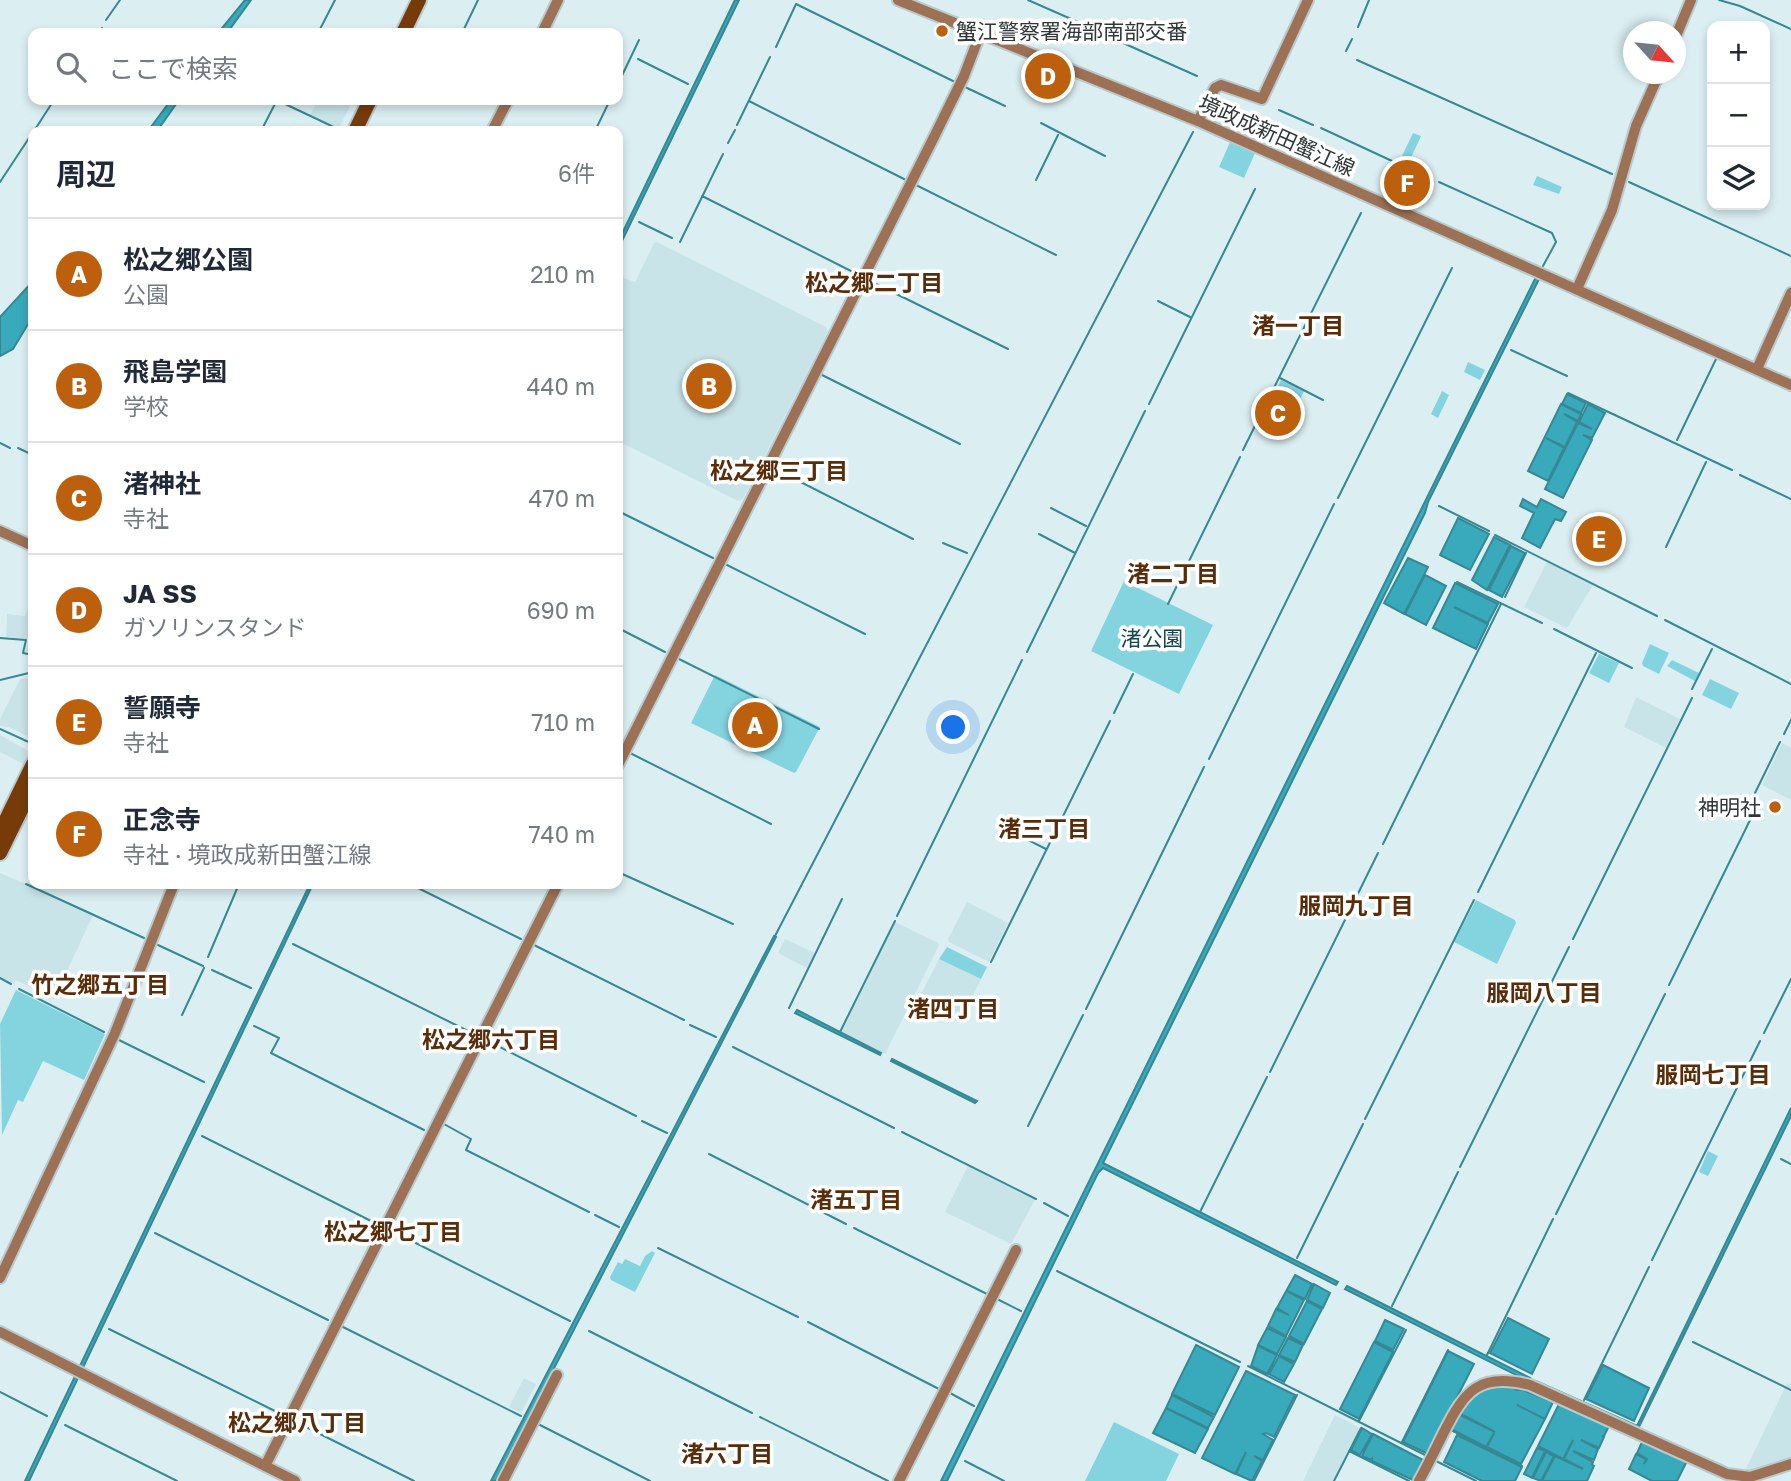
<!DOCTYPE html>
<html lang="ja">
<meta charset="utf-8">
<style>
:root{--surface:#fff;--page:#f6f6f7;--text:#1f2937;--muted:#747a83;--line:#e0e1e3;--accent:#bc600d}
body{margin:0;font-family:"Golos Text","Noto Sans JP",sans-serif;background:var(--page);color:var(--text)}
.controls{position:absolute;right:21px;top:21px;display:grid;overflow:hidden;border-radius:14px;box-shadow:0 4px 10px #0003}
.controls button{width:63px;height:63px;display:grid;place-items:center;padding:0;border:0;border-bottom:2px solid var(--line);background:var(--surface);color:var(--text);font:35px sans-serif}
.compass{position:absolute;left:1623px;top:21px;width:63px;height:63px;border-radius:50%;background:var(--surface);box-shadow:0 4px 10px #0003;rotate:117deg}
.you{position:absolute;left:954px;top:728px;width:24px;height:24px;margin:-18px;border:5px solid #fff;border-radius:50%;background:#1a73e8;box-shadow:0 0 0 10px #1a73e833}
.badge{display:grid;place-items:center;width:46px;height:46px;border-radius:50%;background:var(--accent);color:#fff;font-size:23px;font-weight:700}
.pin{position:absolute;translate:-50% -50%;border:4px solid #fff;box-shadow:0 2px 7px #0006}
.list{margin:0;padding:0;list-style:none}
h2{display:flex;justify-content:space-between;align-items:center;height:91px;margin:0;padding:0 28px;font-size:30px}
h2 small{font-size:23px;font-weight:400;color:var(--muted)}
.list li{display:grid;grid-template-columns:46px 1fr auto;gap:21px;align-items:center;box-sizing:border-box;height:112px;padding:0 28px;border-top:2px solid var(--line)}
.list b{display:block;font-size:26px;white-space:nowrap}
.list p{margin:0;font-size:23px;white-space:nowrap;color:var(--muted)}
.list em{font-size:23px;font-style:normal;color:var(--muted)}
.icon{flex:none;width:38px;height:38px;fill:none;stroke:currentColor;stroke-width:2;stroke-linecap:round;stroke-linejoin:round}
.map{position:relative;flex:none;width:1791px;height:1481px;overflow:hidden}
.search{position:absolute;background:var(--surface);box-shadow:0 4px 10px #0003;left:28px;top:28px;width:595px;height:77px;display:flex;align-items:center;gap:18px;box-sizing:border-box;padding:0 24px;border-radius:14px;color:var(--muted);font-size:26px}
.panel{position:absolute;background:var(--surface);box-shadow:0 4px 10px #0003;left:28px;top:126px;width:595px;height:763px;border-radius:14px}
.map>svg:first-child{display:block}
.built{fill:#c8e4e9}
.green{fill:#84d4e0}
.water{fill:#39aabb;stroke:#368894;stroke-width:2}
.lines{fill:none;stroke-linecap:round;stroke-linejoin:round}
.stream{stroke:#368894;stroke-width:2}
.secondary-casing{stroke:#b9cacd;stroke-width:14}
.highway-casing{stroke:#b9cacd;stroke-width:18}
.secondary{stroke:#9d7155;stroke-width:10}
.highway{stroke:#773b09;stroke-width:14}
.poi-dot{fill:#bc600d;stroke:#fff;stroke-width:2.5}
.labels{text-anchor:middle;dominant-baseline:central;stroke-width:7;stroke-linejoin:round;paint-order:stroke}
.poi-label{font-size:21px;fill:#2f3738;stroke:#fff;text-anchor:start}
.street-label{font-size:21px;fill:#2f3738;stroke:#fff}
.park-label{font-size:21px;fill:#15464d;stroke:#fff}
.neighbourhood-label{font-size:23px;font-weight:bold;fill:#5a2d0a;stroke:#fff}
</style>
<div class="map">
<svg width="1791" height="1481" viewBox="0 0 1791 1481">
<rect width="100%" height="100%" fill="#dbeff2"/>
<path class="built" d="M318,100H353L339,128L310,115Z
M657,242L826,327L828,331L743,499L738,501L618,441V276L635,282L654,243Z
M1547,562L1593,585L1567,628L1524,607Z
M33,597V653L26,652L30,639L6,637L7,614L25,616Z
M33,677V739L9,727L0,726V719L20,679Z
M1636,697L1680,719L1666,748L1624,727Z
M0,735L30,752L25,765L0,752Z
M1782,743L1791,748V800L1762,785Z
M0,873L94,913L54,999L16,980L14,984L0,977Z
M967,902L1008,923L989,962L949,942L948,939Z
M895,922L938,943L939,945L885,1054L841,1032Z
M785,939L815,953L807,968L778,953Z
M939,959L981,979L960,1023L917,1002Z
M969,1164L1036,1198L1011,1244L945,1212Z
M524,1378L536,1384L521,1413L509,1407Z
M1787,1383L1791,1385V1461L1763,1470L1745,1471Z
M1335,1415L1360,1428L1333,1481H1303Z"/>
<path class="green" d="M1413,133L1421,136L1410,160L1402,156Z
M1231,140L1256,151L1244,178L1219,167Z
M1537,176L1562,187L1559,194L1533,185Z
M1468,362L1485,370L1480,380L1464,372Z
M1281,380L1304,391L1295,409L1272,398Z
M1442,391L1449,395L1438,418L1431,414Z
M1124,581L1213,625L1179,694L1091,651Z
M1650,644L1669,653L1659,674L1643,666L1642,663Z
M1599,654L1619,663L1609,683L1589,673Z
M1672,660L1699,673L1695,681L1667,666Z
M715,675L820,727L796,772L794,773L691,723Z
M1710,679L1739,693L1731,709L1702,695Z
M1476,900L1515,920L1516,923L1497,964L1454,942Z
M947,947L987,967L981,979L939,959Z
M16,990L105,1034L84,1080L43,1061L23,1102L18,1100L2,1135L0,1024Z
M1708,1151L1718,1156L1708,1176L1699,1172Z
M652,1251L655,1253L635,1292L611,1280L610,1277L618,1262L622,1264L625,1259L640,1266L645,1256Z
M1114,1422L1179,1454L1166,1481H1085Z"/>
<path class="water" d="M245,0H251L227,33H218Z
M735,0H739L618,249V242Z
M171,100H179L157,131H148Z
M1536,277L1539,279L1428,502L1425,513L1103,1163L1338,1282L1336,1285L1103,1168L1098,1173L947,1481H941Z
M33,281V316L13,349L0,356V317Z
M1567,394L1586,403L1581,413L1562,404Z
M1561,404L1581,414L1578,421L1564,414L1577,422L1565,447L1546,438L1564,448L1548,481L1528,471Z
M1588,404L1605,413L1592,438L1583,435L1592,440L1563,498L1545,489L1578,423L1592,429L1579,422Z
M1523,499L1537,507L1541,499L1566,512L1561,521L1555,519L1540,548L1522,538L1534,513L1520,506Z
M1458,518L1489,534L1470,570L1440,555Z
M1494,537L1510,545L1487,590L1472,580Z
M1511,546L1525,553L1502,597L1489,590Z
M1408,558L1428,567L1404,614L1384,603Z
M1425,575L1446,586L1426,625L1405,614Z
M1455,583L1498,604L1488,623L1454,607L1488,624L1476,649L1433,628Z
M310,884H313L29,1481H25Z
M774,936L776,937L496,1481H491Z
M797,1010L881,1053L880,1055L795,1013Z
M892,1059L977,1101L975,1103L891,1061Z
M1791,1108V1116L1638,1429L1534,1384L1536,1381L1637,1426Z
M1295,1275L1312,1284L1305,1299L1287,1291L1304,1300L1286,1336L1268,1326L1276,1309L1289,1315L1277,1308Z
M1314,1284L1330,1293L1323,1308L1307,1300Z
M1347,1286L1530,1378L1528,1381L1345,1289Z
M1307,1301L1322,1309L1304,1344L1289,1336Z
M1508,1318L1549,1339L1532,1374L1490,1353Z
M1385,1320L1404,1329L1393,1350L1375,1341Z
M1267,1328L1286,1337L1277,1354L1258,1345Z
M1288,1338L1303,1345L1295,1362L1279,1355Z
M1374,1342L1393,1352L1359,1419L1340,1409Z
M1196,1345L1239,1367L1215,1415L1172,1394Z
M1258,1346L1277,1355L1267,1374L1251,1366Z
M1448,1351L1474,1364L1428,1454L1403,1442Z
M1279,1356L1294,1364L1284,1382L1269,1374Z
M1603,1365L1649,1388L1634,1421L1586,1399Z
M1246,1371L1295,1395L1274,1437L1266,1433L1263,1434L1273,1440L1263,1460L1254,1456L1262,1461L1252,1481L1236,1474L1246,1452L1235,1474L1202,1458Z
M1500,1386H1513L1516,1390H1523L1553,1402L1545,1419L1517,1405L1545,1419L1521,1464L1487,1447L1494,1433L1486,1447L1451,1429L1458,1414L1495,1432L1459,1413C1471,1397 1480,1389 1500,1386Z
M1172,1395L1214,1417L1208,1428L1166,1408Z
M1559,1404L1609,1426L1604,1436H1602L1604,1437L1599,1448L1581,1440L1598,1449L1594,1460L1573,1451L1593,1462L1592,1465L1594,1466L1587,1481H1542L1555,1456L1583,1469L1564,1459L1573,1440L1563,1459L1538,1446Z
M1166,1408L1208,1429L1195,1453L1153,1433Z
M1362,1428L1372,1434L1360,1455L1351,1450Z
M1373,1434L1425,1461L1415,1481L1372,1461V1459L1371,1460L1362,1456Z
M1457,1435L1522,1467L1515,1481H1482L1444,1462Z
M1642,1442L1687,1461L1677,1481H1652L1629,1469L1636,1454L1646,1459L1644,1464L1647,1459L1637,1453Z
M1537,1448L1545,1451L1532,1478L1524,1474Z
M1546,1452L1554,1456L1541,1481L1533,1478Z"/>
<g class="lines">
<path class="stream" d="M1028,0L1078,22
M1719,0L1740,6L1791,29
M106,20L120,0
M1085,26L1197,76
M1358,27L1369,0
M464,29L478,0
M98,33L102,28
M318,33L335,0
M776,47L796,4L955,82
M1346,51L1352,39
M638,59L688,84
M1357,60L1612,174
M618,84L639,40
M965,87L1005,106
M749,101L906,180
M283,103L338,129
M1279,110L1313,125
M1041,123L1105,156
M737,125L770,57
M1321,128L1433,180
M34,131L54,100
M261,131L277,100
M595,131L610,100
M728,143L735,130
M1036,180L1058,135
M0,182L33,132
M1439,182L1552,233L1556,242L1543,266
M1629,182L1791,256
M916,185L1056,255
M702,196L859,275
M639,222L672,238
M680,242L723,154
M868,280L1008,349
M1158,301L1190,317
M1511,350L1567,376
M820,374L960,444
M1280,378L1323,400
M1568,393L1732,470
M1149,404L1255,189
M1677,440L1717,357
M0,443L10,448
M18,448L33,455
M1243,450L1361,213
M775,469L913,539
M1740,475L1791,499
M1338,498L1452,268
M1439,506L1489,531
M1051,508L1086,526
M618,511L713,558
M1039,534L1075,553
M1495,535L1657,616
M943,543L967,553
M1666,547L1706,462
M725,564L865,634
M1457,582L1542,623
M1505,597L1526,553
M1168,604L1240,457
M1665,620L1791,684
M618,628L665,652
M1554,629L1632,668
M0,638L26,640L23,653L33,655
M1027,652L1145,411
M677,658L819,729
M0,680L33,672
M1692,689L1712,649
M1114,713L1133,674
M0,729L33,744
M1784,734L1791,720
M618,747V748
M630,753L771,824
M1209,759L1334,504
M1755,793L1780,742
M1004,828L1046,849
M1383,844L1501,604
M618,872L733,924
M26,884L144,938
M410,884L521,939
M1478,892L1596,653
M897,916L1022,660
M775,936L1193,132
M1573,939L1692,698
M293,944L474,1034
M158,945L203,966
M534,945L684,1020
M208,957L239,884
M991,962L1110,721
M212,970L251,988
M0,978L11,984
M1669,985L1755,810L1748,807L1753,798
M19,989L104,1032
M789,1008L842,899
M1086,1009L1204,767
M182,1015L204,968
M690,1025L716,1037
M254,1026L279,1038L271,1053L424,1130
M840,1032L895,921
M1764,1033L1791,979
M119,1040L204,1082
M486,1040L636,1116
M733,1047L894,1128
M1270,1072L1378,853
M1365,1119L1474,900
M642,1121L667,1133
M444,1124L471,1139L466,1150L589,1212
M1028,1126L1083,1015
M902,1132L1036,1199
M202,1136L377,1224
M709,1154L846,1224
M1781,1159L1791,1164
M1460,1167L1569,947
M1044,1203L1068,1216
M1200,1212L1267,1077
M1556,1214L1665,994
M595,1215L619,1227
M854,1228L987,1294
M390,1230L570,1321
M155,1233L328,1320
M658,1248L798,1317
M1297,1258L1363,1124
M1652,1260L1760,1041
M1057,1271L1240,1362
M997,1299L1021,1311
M1392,1306L1458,1172
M808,1322L939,1389
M341,1326L521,1416
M109,1329L281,1414
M589,1331L752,1413
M1693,1342L1791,1390
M1487,1355L1553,1219
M1248,1366L1427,1456
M0,1392L47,1416
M950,1393L974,1406
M1584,1400L1649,1267
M760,1417L888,1481
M294,1421L414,1481
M1359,1421L1406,1330
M65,1425L177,1481
M540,1425L650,1481
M1451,1430L1522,1466
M1402,1442L1448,1350
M1349,1451L1409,1481
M965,1461L1004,1481
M1436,1461L1476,1481
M1254,1481L1297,1395
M1334,1481L1361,1428"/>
<defs>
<path id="secondary" d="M898,0L1198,121L1791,385
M542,33L558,0
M1676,36L1691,0
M1198,121L1215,88L1221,85L1262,99L1308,0
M492,131L508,100
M1577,289L1612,210L1636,126L1659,74
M1757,369L1791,293
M0,531L33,546
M618,765L935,135L964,76L980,34
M0,1278L115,1033L174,884
M0,1332L295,1481
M265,1466L558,884
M503,1481L557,1375
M899,1481L1016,1250
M1419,1481C1428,1465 1436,1448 1444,1432C1465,1390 1480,1372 1530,1385L1727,1474L1750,1477L1791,1464"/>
<path id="highway" d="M403,33L419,0
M355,131L370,100
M0,832L33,764
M0,853L33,786"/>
</defs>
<use href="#secondary" class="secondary-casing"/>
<use href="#highway" class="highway-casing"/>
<use href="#secondary" class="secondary"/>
<use href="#highway" class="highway"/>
</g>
<g class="poi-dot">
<circle cx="942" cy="31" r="7"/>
<circle cx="1775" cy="807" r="7"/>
</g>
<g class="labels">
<g class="poi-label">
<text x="956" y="31">蟹江警察署海部南部交番</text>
<text x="1761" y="807" text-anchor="end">神明社</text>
</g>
<g class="street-label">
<text transform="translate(1277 135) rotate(24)">境政成新田蟹江線</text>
</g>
<g class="park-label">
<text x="1152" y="638">渚公園</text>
</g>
<g class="neighbourhood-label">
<text x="874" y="282">松之郷二丁目</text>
<text x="1298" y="325">渚一丁目</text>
<text x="779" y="470">松之郷三丁目</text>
<text x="1173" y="573">渚二丁目</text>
<text x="1044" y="828">渚三丁目</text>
<text x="1356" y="905">服岡九丁目</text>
<text x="100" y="984">竹之郷五丁目</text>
<text x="1544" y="992">服岡八丁目</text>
<text x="953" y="1008">渚四丁目</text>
<text x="491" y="1039">松之郷六丁目</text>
<text x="1713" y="1074">服岡七丁目</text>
<text x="856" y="1199">渚五丁目</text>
<text x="393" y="1231">松之郷七丁目</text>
<text x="297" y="1422">松之郷八丁目</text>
<text x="727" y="1453">渚六丁目</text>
</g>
</g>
</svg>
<div class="controls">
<button>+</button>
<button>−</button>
<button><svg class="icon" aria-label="layers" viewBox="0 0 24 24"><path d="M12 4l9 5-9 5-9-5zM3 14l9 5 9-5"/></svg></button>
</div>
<svg class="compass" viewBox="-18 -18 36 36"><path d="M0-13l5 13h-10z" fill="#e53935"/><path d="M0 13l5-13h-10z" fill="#747a83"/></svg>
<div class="you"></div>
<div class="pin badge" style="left:755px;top:725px">A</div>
<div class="pin badge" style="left:709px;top:386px">B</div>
<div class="pin badge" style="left:1278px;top:413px">C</div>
<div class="pin badge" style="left:1048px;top:76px">D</div>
<div class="pin badge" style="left:1599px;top:539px">E</div>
<div class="pin badge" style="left:1407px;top:183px">F</div>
<div class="search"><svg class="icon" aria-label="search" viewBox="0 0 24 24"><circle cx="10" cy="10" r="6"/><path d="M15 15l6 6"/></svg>ここで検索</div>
<section class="panel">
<h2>周辺<small>6件</small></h2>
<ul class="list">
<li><span class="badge">A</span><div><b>松之郷公園</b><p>公園</p></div><em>210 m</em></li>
<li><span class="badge">B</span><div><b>飛島学園</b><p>学校</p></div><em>440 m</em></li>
<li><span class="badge">C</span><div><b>渚神社</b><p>寺社</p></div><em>470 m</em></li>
<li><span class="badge">D</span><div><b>JA SS</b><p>ガソリンスタンド</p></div><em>690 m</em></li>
<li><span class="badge">E</span><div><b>誓願寺</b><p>寺社</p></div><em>710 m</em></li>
<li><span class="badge">F</span><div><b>正念寺</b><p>寺社 · 境政成新田蟹江線</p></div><em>740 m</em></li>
</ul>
</section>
</div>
